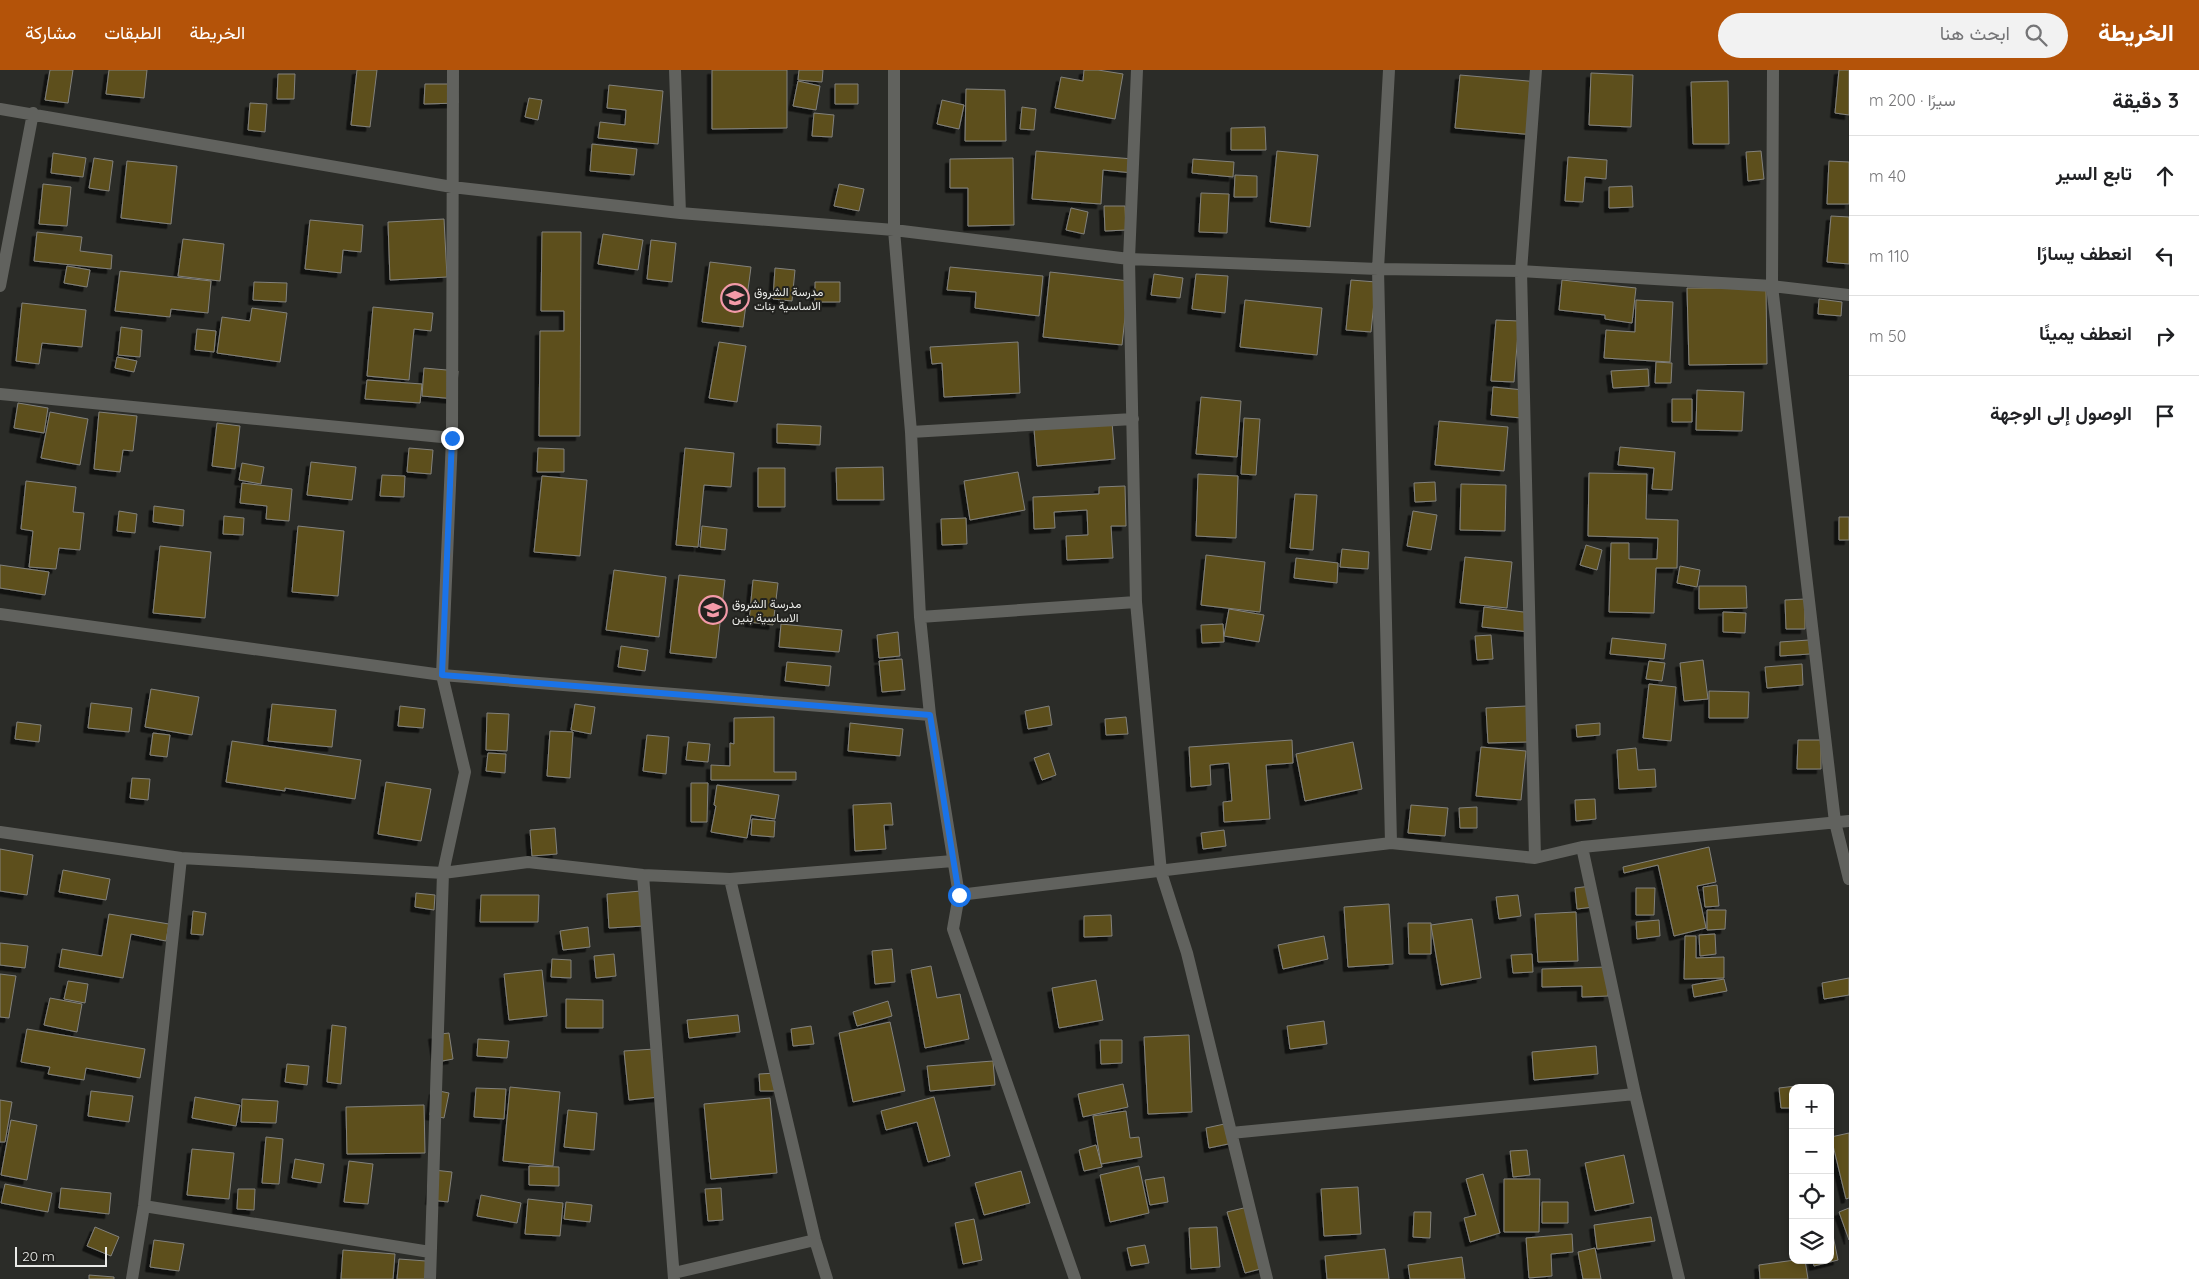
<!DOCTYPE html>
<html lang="ar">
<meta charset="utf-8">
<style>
:root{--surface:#fff;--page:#f2f2f2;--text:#202124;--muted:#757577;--line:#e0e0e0;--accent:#b45309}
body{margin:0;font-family:Quicksand,Vazirmatn,sans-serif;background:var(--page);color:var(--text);direction:rtl}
.controls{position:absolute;right:15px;bottom:15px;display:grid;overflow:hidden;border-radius:10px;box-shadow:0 2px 8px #0003}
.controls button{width:45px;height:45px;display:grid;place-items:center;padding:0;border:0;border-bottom:1px solid var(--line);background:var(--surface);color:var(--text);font:25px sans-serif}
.scale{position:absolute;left:15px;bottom:12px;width:92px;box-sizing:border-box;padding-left:5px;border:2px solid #eaebe8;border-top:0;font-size:14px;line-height:18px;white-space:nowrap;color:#eaebe8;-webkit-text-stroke:4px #22221f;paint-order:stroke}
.stop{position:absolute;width:15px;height:15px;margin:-11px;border:4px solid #1a73e8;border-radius:50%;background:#fff}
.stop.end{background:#1a73e8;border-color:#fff;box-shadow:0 1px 5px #0008}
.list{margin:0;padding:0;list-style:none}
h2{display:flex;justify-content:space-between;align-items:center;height:65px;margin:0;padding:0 20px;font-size:21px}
h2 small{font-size:16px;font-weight:400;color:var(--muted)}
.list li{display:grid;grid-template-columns:32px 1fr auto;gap:15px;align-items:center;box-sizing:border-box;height:80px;padding:0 20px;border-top:1px solid var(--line)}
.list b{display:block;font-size:19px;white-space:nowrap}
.list em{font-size:16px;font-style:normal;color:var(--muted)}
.icon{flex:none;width:28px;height:28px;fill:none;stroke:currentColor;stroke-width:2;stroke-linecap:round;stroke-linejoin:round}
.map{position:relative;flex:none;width:1849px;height:1209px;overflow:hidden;direction:ltr}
header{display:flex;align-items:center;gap:30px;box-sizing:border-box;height:70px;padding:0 25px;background:var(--accent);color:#fff}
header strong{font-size:24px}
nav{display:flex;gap:28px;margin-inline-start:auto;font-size:18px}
.search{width:350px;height:45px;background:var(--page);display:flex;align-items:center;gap:12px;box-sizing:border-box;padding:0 18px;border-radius:28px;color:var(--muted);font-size:19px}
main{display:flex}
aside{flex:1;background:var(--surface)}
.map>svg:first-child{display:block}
.building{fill:#5d4f1b;stroke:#82817c;filter:url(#shadow)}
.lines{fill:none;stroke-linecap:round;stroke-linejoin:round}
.street{stroke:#61625e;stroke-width:12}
.route{stroke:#1a73e8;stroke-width:6}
.labels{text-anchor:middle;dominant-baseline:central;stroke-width:4;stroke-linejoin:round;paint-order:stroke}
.poi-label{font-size:12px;fill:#eaebe8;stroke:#22221f;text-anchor:start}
</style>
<header>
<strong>الخريطة</strong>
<div class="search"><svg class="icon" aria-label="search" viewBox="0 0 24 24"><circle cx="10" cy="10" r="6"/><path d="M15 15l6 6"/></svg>ابحث هنا</div>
<nav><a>الخريطة</a><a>الطبقات</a><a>مشاركة</a></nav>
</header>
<main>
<aside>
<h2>3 دقيقة<small>سيرًا · 200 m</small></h2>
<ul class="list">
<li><svg class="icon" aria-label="ahead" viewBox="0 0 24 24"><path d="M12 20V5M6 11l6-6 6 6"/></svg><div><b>تابع السير</b></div><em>40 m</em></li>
<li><svg class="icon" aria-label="left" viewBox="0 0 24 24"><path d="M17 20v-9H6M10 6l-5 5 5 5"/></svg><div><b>انعطف يسارًا</b></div><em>110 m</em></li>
<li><svg class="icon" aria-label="right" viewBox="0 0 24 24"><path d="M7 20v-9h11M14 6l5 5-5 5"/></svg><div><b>انعطف يمينًا</b></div><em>50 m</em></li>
<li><svg class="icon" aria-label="arrive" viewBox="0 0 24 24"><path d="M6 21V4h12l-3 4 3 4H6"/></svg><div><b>الوصول إلى الوجهة</b></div></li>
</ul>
</aside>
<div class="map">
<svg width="1849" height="1209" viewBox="0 0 1849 1209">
<defs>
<filter id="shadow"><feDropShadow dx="-4.5" dy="4.5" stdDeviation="0" flood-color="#0009"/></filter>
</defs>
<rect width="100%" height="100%" fill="#2b2c28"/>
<path class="building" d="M50,0H73L68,33L45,30Z
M109,0H147L144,28L106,24Z
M357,0H377L370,57L351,55Z
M712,0H787V58L712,59Z
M799,0H823L822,12L798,10Z
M1084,0H1098L1123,4L1115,49L1055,38L1061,7L1083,11Z
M1839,0H1849V45L1835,43Z
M1591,3L1633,5L1631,57L1589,55Z
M278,4H295L294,29H277Z
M1460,5L1539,12L1535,65L1455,58Z
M798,11L820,16L816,40L793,36Z
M1728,11L1729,74H1693L1691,12Z
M425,14H457L458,33L424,34Z
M835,14H858V34H835Z
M609,15L663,21L658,74L598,68L600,52L625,55L626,40L607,38Z
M966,19L1005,20L1006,71H965Z
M529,28L542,30L538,50L525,47Z
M942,30L964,35L959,59L937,54Z
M250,33L267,34L265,62L248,60Z
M1022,37L1036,39L1034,60L1020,59Z
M814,43L834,45L832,67L812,66Z
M1265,57L1266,80H1231V58Z
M592,74L637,79L634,105L590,101Z
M1036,81L1133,89V103L1103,100L1101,134L1032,129Z
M1277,81L1318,85L1310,157L1270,152Z
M1761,81L1764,109L1748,111L1746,82Z
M53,83L86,88L83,107L51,103Z
M1568,87L1607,90L1606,109L1585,107L1583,132L1565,131Z
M94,88L113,91L109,121L89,118Z
M1013,88L1014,155L968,156V118H950V89Z
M1193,89L1234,92L1233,107L1192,103Z
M127,91L177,96L171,154L121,148Z
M1829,91L1849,92V134H1827Z
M1235,105L1257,106V127H1234Z
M43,114L71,117L67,156L39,154Z
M839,114L864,119L859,141L834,136Z
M1632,116L1633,137L1609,138V117Z
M1201,123L1229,124L1227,163L1199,162Z
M1104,136H1125L1126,160L1105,161Z
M1071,138L1088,142L1084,164L1066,160Z
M1831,146L1849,147V194L1827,192Z
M444,149L447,207L390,210L388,152Z
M310,150L363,155L361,182L343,180L341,203L305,199Z
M37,162L82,167L80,181L112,185L111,199L34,191Z
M542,162H581L580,366H539L540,261H564V241H541Z
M603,164L643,170L638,200L598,194Z
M183,169L224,174L220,211L178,206Z
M651,170L676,173L672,212L647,209Z
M710,192L751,197L743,257L702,252Z
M67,196L90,200L87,217L64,213Z
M950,197L1043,206L1039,246L975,238L976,222L947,220Z
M775,198L795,200L792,231L773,229Z
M120,201L211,211L208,243L171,239L170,247L115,241Z
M1050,202L1129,211L1122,275L1043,267Z
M1154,204L1183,208L1180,228L1151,225Z
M1196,204L1228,206L1225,243L1192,239Z
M1351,210L1376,212L1371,262L1346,260Z
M1562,210L1636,218L1632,253L1605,249V245L1559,240Z
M254,212L287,213L286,232L253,230Z
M815,212H840V232H815Z
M1687,218H1766L1767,294L1689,295Z
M1819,229L1842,232L1841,246L1818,244Z
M1245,230L1322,238L1317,285L1240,277Z
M1636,230L1673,232L1670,292L1604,288L1606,260L1635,262Z
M22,233L86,240L82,277L42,273L39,294L16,291Z
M373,237L433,243L431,261L414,259L409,310L367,306Z
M252,238L287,243L280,292L217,283L222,247L250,251Z
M1496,250L1519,251L1514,312L1491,311Z
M121,257L142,260L140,287L118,285Z
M197,259L216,261L214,282L195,280Z
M719,272L746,276L737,332L709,328Z
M1018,272L1020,323L944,327L942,293L932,294L930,277Z
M117,287L137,291L134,302L115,298Z
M1656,292L1672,293L1671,313H1655Z
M424,298L458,301L456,329L422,326Z
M1648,299L1649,316L1613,318L1611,301Z
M367,310L422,314L420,333L365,329Z
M1493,317L1524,320L1521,348L1491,345Z
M1697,320L1744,322L1742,361L1696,360Z
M1201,327L1241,331L1237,387L1196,384Z
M1672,329H1692V352H1672Z
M18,333L48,338L44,363L14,358Z
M50,342L88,349L80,395L41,388Z
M99,342L137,346L133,381L123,380L120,402L94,399Z
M1244,348L1260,349L1256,405L1241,404Z
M1439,351L1508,357L1504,401L1435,395Z
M1112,352L1115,389L1037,396L1034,359Z
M217,353L240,356L235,399L212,396Z
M777,354L821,356L820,375L777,373Z
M1620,377L1675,382L1672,420L1652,419L1654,398L1618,395Z
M409,378L433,380L431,404L407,402Z
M538,378L564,379V402H537Z
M685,378L734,383L731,417L704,415L698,477L676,475Z
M311,392L356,397L352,430L307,425Z
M242,393L264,397L261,414L239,410Z
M883,397L884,430H837L836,398Z
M758,398H785V437H758Z
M1018,402L1025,440L970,450L964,411Z
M1589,403L1647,404L1646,449L1678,450L1677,498H1656L1654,543L1609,542L1611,473H1629V489H1657L1658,468L1588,466Z
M1198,404L1238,406L1236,468L1196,466Z
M382,405L405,406L404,427L380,426Z
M542,406L587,410L580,486L534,482Z
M26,411L76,417L73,442L84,443L80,480L59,478L56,499L29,497L33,461L21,459Z
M1435,412L1436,431L1415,432L1414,413Z
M242,413L292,419L289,451L266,449L267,436L240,433Z
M1461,414L1506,415L1505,461L1460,460Z
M1125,416L1126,456H1111L1113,488L1067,490L1066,466L1088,465L1087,440L1054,442L1055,458L1034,459L1033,427L1099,424V417Z
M1295,424L1317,425L1313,480L1290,478Z
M154,436L184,440L183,456L153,452Z
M119,441L137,444L135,463L117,461Z
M1413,441L1437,445L1431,480L1407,476Z
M224,446L244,448L243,465L223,464Z
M1839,447H1849V470H1839Z
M966,448L967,474L942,475L941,449Z
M298,456L344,461L338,526L292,522Z
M702,456L727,459L725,480L700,477Z
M1586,475L1602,480L1597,500L1580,495Z
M160,476L211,482L205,548L153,543Z
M1342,479L1369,482L1368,499L1340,497Z
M1206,485L1265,492L1260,542L1201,535Z
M1465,487L1512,492L1507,538L1460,533Z
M1296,488L1338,493L1337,513L1294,508Z
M0,495L49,502L45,525L0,518Z
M1680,496L1700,500L1697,517L1677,513Z
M614,500L666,507L659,567L606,560Z
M679,505L725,510L716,588L670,583Z
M753,510L778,513L773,555L749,552Z
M1699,516H1746L1747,538L1699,539Z
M1805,529V559H1786L1785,530Z
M1484,537L1531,543L1530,562L1482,557Z
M1229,539L1264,545L1259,572L1224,566Z
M1723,542L1746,543L1745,563L1723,562Z
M781,554L842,560L839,582L779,577Z
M1223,554L1224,572L1202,573L1201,555Z
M898,562L900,586L879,588L877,565Z
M1491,565L1493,589L1477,590L1475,566Z
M1612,568L1666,574L1664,589L1610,584Z
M1809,570L1810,584L1780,586V572Z
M621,576L648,580L645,601L618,597Z
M902,589L905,620L882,622L879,591Z
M1703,590L1708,629L1684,631L1680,593Z
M1649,591L1665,593L1662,611L1646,609Z
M787,592L831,596L829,616L785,611Z
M1802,594L1803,615L1767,618L1765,597Z
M1649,614L1676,617L1671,671L1643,668Z
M151,619L199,627L192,665L145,657Z
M1709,621L1749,622L1748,648H1709Z
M91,633L132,638L129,662L88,658Z
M272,634L336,640L332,677L268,671Z
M575,634L595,637L591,664L571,660Z
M400,636L425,639L423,658L398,656Z
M1049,636L1052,655L1028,659L1025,641Z
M1527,636L1528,672L1488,673L1486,638Z
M487,643L509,644L507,681L486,680Z
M774,647V702H796V710H711V695L730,696V673L734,674V648Z
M1126,647L1128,664L1106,665L1105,649Z
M17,652L41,655L39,672L15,669Z
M850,653L903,659L900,686L848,681Z
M1600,653V665L1577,667L1576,655Z
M550,661L573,662L570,708L547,706Z
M153,663L170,665L167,687L150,685Z
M647,665L669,667L666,704L643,701Z
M1292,670L1293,693L1266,695L1270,749L1224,752L1223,732L1232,731L1229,693L1210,695L1211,715L1191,717L1189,677Z
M1798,670H1821V699H1797Z
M232,671L361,690L355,729L285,718V721L226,712Z
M688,672L710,674L708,692L686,690Z
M1353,672L1362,719L1305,731L1296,684Z
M1481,677L1526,681L1521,730L1476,726Z
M1636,678L1638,700L1655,699L1656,717L1619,719L1617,680Z
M488,683L506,684L505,703L486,701Z
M1049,683L1056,705L1042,710L1034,688Z
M132,708L150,709L148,730L130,728Z
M386,712L431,719L421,771L378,764Z
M691,713H708L707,752H691Z
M717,715L779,725L775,749L751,745L747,768L711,762L716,736L714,735Z
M1595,729L1596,749L1576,751L1575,730Z
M891,733L893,755H884L886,779L855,781L853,735Z
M1411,735L1448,738L1445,766L1408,763Z
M1477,737V758H1460L1459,738Z
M752,749L775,751L774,767L751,765Z
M555,758L557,784L532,786L530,760Z
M1224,760L1226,776L1203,779L1201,763Z
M1709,777L1716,812L1697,816L1706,858L1674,866L1658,795L1624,803L1623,797Z
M0,779L33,785L27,825L0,821Z
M63,800L110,809L106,830L59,822Z
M1717,815L1719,836L1705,837L1703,817Z
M1591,816L1593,837L1577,839L1575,818Z
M1636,818H1655L1654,845H1636Z
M641,821L644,856L609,858L607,824Z
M416,823L435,825L434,840L415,837Z
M481,825H539L538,852H480Z
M1518,825L1521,846L1499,849L1496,827Z
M1389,834L1393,894L1348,897L1344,837Z
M1707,840H1726L1725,859L1707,860Z
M193,841L206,843L203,865L191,864Z
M1576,842L1578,891L1538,892L1535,844Z
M109,844L169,854L166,871L131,864L123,908L59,897L62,879L102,886Z
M1111,845L1112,866L1084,867V846Z
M1472,849L1481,908L1441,915L1431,855Z
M1659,850L1660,866L1637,869L1636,852Z
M1408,853H1431V884H1409Z
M588,857L590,877L563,880L560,861Z
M1715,864L1716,884L1700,886L1699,865Z
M1324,866L1328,889L1283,899L1278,875Z
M1685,866H1696V888L1724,887V908L1684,909Z
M0,873L28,876L25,898L0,895Z
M892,879L895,912L875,914L872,881Z
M614,884L616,906L596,908L594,886Z
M1532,884L1533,902L1513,903L1511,885Z
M552,889L571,890V908L551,907Z
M931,896L937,928L960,924L969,969L925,978L911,900Z
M1607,897L1608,926L1582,927V916L1542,917V899Z
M542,900L547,946L509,950L504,904Z
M0,904L16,906L9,948L0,947Z
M1849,908V925L1824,929L1822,913Z
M1724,909L1727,921L1694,927L1692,915Z
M1096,910L1103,950L1059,958L1052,918Z
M68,911L88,914L85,933L64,929Z
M50,928L82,934L77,962L44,955Z
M566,929L603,930V958H566Z
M888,931L892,946L857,956L853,942Z
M738,945L740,962L689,968L687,950Z
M1324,951L1327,974L1290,979L1287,956Z
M890,952L905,1021L853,1032L839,963Z
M332,955L346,957L341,1014L327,1012Z
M811,956L814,974L793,976L791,959Z
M27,959L145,979L140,1008L86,998L84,1010L48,1004L50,997L21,992Z
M449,963L453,989L437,992L433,965Z
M1189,965L1192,1042L1148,1044L1144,967Z
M478,969L509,971L507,988L477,986Z
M1100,970H1122V993L1101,994Z
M1596,976L1598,1004L1534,1010L1532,982Z
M655,979L659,1027L629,1030L624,981Z
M993,991L995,1015L930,1021L927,996Z
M287,994L309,996L307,1015L285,1012Z
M777,1003V1021H760L759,1004Z
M1123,1014L1128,1037L1083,1047L1078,1024Z
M1796,1016L1793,1018V1038H1781L1779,1018Z
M510,1017L560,1022L553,1096L503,1091Z
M476,1018L506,1019L504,1049L474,1047Z
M434,1020L449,1023L444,1048L430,1045Z
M91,1021L133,1026L129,1052L88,1046Z
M195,1027L240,1035L236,1056L192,1048Z
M934,1027L950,1086L928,1092L917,1052L886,1060L881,1041Z
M770,1028L777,1103L711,1109L704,1034Z
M242,1029L278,1031L276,1053L241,1052Z
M0,1030L12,1032L5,1072H0Z
M424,1035L425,1083L347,1084L346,1037Z
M568,1040L597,1043L594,1080L564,1077Z
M1126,1041L1130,1068L1139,1067L1142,1087L1101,1094L1093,1046Z
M11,1050L37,1055L27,1110L1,1105Z
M1229,1053L1233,1073L1209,1078L1206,1058Z
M1849,1063V1128L1846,1129L1831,1067Z
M266,1067L283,1069L279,1114L262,1113Z
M1096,1075L1102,1097L1084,1101L1079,1080Z
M192,1079L234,1083L229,1129L187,1125Z
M1527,1080L1530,1105L1513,1107L1510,1081Z
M1624,1085L1634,1133L1595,1141L1585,1093Z
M295,1089L324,1094L321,1113L292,1108Z
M349,1091L373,1094L368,1134L344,1132Z
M529,1096L559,1097V1116L529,1115Z
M1139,1096L1149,1143L1110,1152L1100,1105Z
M434,1100L452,1102L448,1132L430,1130Z
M1021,1101L1030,1133L984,1145L975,1113Z
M1483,1104L1500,1163L1470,1172L1464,1148L1476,1145L1466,1109Z
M1164,1107L1168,1132L1150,1135L1145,1110Z
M1504,1109H1540L1539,1162H1504Z
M5,1114L52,1123L48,1142L1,1133Z
M1358,1117L1361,1164L1324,1166L1321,1119Z
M61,1118L111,1123L109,1144L59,1138Z
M721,1118L723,1150L708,1151L705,1119Z
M238,1119H255L254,1140L237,1139Z
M481,1125L521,1133L517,1153L477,1146Z
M528,1129L563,1133L560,1166L525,1164Z
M566,1132L592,1135L590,1152L564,1149Z
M1542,1132H1568V1153H1542Z
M1252,1136L1268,1197L1245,1203L1227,1142Z
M1849,1138V1170L1839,1142Z
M1414,1142H1431L1430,1168L1413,1167Z
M1651,1147L1655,1171L1597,1179L1594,1155Z
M974,1149L982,1190L963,1194L955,1153Z
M1830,1151L1838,1190L1814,1196L1813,1190H1830Z
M95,1157L119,1167L111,1186L87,1176Z
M1217,1157L1220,1197L1191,1199L1189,1158Z
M1572,1164L1573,1182L1551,1184L1552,1206L1529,1208L1526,1168Z
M154,1170L184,1174L179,1201L150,1197Z
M1145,1175L1149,1193L1131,1196L1127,1178Z
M1595,1178L1601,1209H1583L1578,1182Z
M1385,1179L1389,1209H1327L1325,1186Z
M343,1180L395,1184L393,1209H341Z
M1462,1187L1465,1209H1410L1408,1195Z
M399,1189L426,1191L425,1209H397Z
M1795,1190H1805L1808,1209H1760L1759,1195Z
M89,1205L114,1207V1209H89Z"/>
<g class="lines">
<path class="street" d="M675,0L680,143
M894,0V160L911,362L920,547L930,645L959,825L953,859L1075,1209
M1137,0L1129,189L1136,532L1161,802L1187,883L1267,1209
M1389,0L1378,199L1391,773
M1773,0L1772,216L1835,752L1849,809
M0,39L452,117L680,143L894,160L1129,189L1378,199L1521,201L1772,216L1849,225
M0,216L33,43
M0,324L452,368
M911,362L1133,349
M0,544L442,605L930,645
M920,547L1136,532
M0,762L181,788L443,803L528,792L643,805L730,809L953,791
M1582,777L1635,1024L1679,1209
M1535,788L1521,201L1536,0
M643,805L674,1209
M730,809L815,1170L827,1209
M959,825L1391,773L1535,788L1582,777L1849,751
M1231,1063L1635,1024
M144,1136L430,1182
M674,1203L815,1170
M132,1209L144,1136L181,788
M430,1209L443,803L465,702L442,605L452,368L453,0"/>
</g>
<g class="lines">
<path class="route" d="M452,368L442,605L930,645L959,825"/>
</g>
<defs>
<symbol id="school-ring" viewBox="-11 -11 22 22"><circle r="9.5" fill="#22221f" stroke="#f39aa8" stroke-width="1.5"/><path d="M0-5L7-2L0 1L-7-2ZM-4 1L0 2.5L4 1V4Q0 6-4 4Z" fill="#f39aa8"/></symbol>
</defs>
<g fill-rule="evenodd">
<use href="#school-ring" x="719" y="212" width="32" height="32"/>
<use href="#school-ring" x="697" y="524" width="32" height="32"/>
</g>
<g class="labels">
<g class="poi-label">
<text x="754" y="221">مدرسة الشروق<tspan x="754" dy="14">الاساسية بنات</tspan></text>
<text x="732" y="533">مدرسة الشروق<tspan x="732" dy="14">الاساسية بنين</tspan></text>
</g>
</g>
</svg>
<div class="controls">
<button>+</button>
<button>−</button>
<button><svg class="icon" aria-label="locate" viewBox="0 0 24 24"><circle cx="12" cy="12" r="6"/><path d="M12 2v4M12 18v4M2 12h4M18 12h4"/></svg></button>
<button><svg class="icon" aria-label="layers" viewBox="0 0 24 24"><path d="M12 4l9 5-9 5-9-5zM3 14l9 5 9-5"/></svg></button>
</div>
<div class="scale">20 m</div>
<div class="stop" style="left:959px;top:825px"></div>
<div class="stop end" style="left:452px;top:368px"></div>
</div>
</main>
